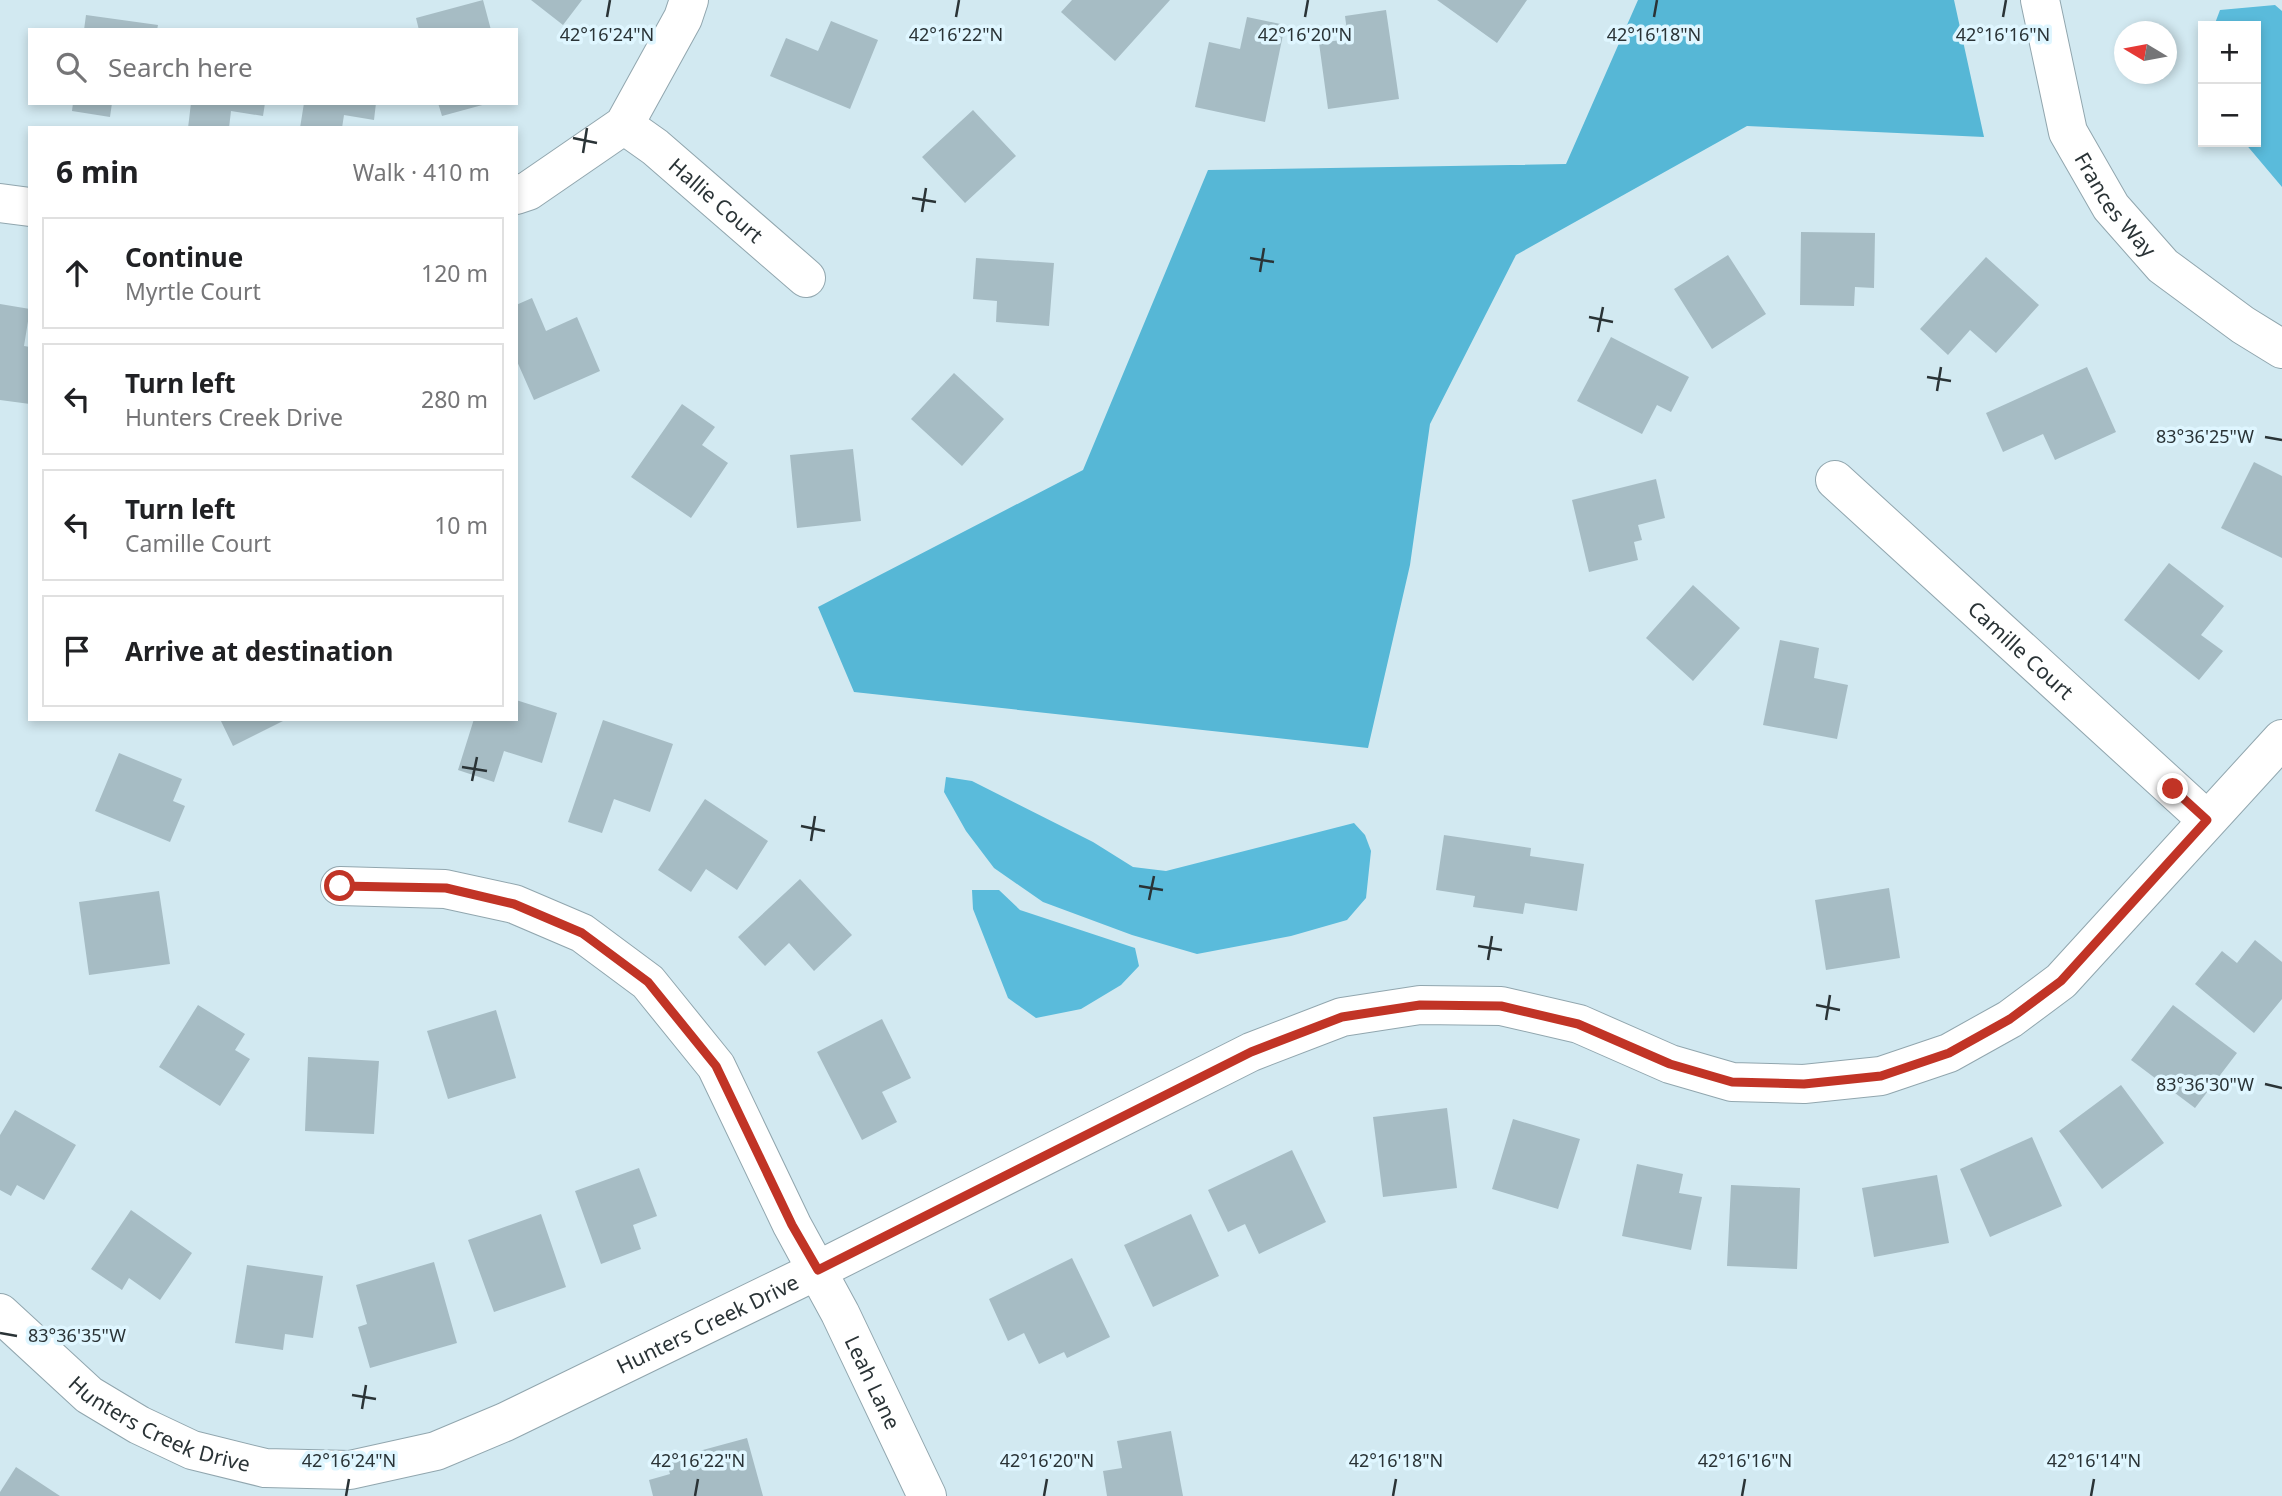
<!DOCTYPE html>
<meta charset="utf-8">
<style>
:root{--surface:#fff;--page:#f6f6f6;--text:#202124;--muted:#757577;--line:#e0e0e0}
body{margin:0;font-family:"Noto Sans",sans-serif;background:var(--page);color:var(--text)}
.controls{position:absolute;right:21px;top:21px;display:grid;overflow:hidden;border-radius:0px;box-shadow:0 4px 10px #0003}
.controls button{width:63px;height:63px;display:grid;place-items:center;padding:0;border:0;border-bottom:2px solid var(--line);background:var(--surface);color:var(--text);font:35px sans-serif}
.compass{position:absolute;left:2114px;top:21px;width:63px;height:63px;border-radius:50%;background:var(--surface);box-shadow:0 4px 10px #0003;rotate:280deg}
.stop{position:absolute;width:21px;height:21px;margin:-16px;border:5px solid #c13426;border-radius:50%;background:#fff}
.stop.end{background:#c13426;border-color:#fff;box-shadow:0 2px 7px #0008}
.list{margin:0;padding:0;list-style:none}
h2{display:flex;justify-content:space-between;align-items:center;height:91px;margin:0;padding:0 28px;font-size:30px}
h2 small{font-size:23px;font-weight:400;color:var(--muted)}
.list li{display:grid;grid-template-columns:46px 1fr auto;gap:21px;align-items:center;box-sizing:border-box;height:112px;margin:0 14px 14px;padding:0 14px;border:2px solid var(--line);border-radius:0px}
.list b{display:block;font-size:26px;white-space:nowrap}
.list p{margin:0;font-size:23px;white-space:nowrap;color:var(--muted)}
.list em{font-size:23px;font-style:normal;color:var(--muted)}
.icon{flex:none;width:38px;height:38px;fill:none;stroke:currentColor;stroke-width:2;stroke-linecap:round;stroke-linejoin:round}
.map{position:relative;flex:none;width:2282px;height:1496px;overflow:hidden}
.search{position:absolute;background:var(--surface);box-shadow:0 4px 10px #0003;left:28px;top:28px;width:490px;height:77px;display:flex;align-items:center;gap:18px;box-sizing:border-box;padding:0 24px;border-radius:0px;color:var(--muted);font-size:26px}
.panel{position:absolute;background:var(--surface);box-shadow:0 4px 10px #0003;left:28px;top:126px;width:490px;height:595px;border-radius:0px}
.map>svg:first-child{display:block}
.forest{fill:#56b7d6}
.water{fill:#5abbdb}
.building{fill:#a6bcc4}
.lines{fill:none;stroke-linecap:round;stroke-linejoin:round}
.street-casing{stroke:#91a6ae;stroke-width:40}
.street{stroke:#fff;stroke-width:38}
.route{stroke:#c13426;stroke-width:9}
.ticks{fill:none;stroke:#2a3336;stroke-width:2.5}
.labels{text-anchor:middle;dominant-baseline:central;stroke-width:7;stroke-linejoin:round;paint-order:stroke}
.street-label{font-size:21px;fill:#2a3336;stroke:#dff6ff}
.ticks-label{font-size:18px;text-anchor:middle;fill:#2a3336;stroke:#dff6ff;stroke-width:7;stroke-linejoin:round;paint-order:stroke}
</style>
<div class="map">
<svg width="2282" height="1496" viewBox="0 0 2282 1496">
<rect width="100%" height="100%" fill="#d2e9f1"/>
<path class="forest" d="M1638,0H1954L1984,137L1747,126L1516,255L1430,424L1410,565L1368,748L854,692L818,607L1083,470L1208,170L1566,164Z"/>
<path class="water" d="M2275,5L2282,11V187L2244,142H2256V26H2214L2220,10Z
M946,777L972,781L1093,842L1133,867L1166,871L1354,823L1365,835L1371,851L1366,898L1347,920L1291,936L1197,954L1132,935L1043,902L994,868L966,831L944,792Z
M972,890H999L1020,910L1135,948L1139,966L1121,985L1081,1009L1036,1018L1008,998L973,909Z"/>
<path class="building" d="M483,0L491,30H419L416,18Z
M531,0H582L563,25Z
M1072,0H1170L1115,61L1061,12Z
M1437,0H1527L1497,43Z
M1386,10L1399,99L1328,109L1319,43L1348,39L1345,16Z
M86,15L158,25L157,30H84Z
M1247,17L1285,25L1265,122L1195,107L1209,42L1240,49Z
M831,21L878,40L850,109L770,76L786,38L818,51Z
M73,103H112L110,117L72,111Z
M191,103H265L263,116L231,111L229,128H188Z
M304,103H376L374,120L344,115L342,128H300Z
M438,103H486V104L442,116Z
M973,110L1016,156L965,203L922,157Z
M1801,232L1875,233L1874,288L1855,287L1854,306L1800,305Z
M1728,255L1766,314L1712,349L1674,289Z
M1986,257L2039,305L1996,353L1970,330L1948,355L1920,329Z
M976,258L1054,263L1049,326L996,322L997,301L973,299Z
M532,298L546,331L577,317L600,371L534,400L516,359V305Z
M0,304L30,309L24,346L30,347V404L0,400Z
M1611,337L1689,377L1671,412L1657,405L1642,434L1577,401Z
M2087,367L2116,432L2055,460L2043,434L2003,452L1986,413Z
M954,373L1004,419L962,466L911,419Z
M682,404L715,427L702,445L728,463L691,518L631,477Z
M853,449L861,521L797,528L790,455Z
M2254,462L2282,476V558L2221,528Z
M1656,479L1665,518L1638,525L1642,540L1634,542L1638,560L1589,572L1572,500Z
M2169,563L2224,606L2201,635L2223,651L2199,680L2124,620Z
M1693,585L1740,628L1693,681L1646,638Z
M1780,640L1819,648L1814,678L1848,685L1837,739L1763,725Z
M516,700L557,713L542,763L504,751L494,782L458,770L474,719H516Z
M220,719H287L233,746Z
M603,720L673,744L650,812L614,799L602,833L568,822Z
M119,753L182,779L173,801L185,806L170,842L95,811Z
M705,799L768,841L737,890L706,869L691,892L658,870Z
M1444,835L1531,848L1530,856L1584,864L1577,911L1525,903L1523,914L1473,907L1475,896L1436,890Z
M800,879L852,935L814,971L789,943L765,966L738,937Z
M1889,888L1900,958L1826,970L1815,900Z
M159,891L170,964L89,975L79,902Z
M2255,940L2282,962V999L2254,1033L2195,984L2222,951L2237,963Z
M198,1005L245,1034L235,1050L250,1059L220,1106L159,1067Z
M2173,1005L2237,1053L2195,1108L2131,1060Z
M496,1010L516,1078L448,1099L427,1031Z
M882,1019L911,1078L882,1092L897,1122L862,1140L817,1052Z
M308,1057L379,1061L374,1134L305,1131Z
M2121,1085L2164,1143L2102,1189L2059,1131Z
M1447,1108L1457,1188L1383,1197L1373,1117Z
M15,1110L76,1145L44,1200L17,1185L11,1196L0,1190V1135Z
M1513,1119L1580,1139L1558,1209L1492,1189Z
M2032,1137L2062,1206L1990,1237L1960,1169Z
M1292,1150L1326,1222L1259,1254L1245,1224L1228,1232L1208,1190Z
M1637,1164L1683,1174L1679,1193L1702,1197L1691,1250L1622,1236Z
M639,1168L657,1216L633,1225L641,1249L601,1264L575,1191Z
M1937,1175L1949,1243L1874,1257L1862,1188Z
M1731,1185L1800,1188L1797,1269L1727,1266Z
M131,1210L192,1253L160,1300L129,1278L122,1290L91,1269Z
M541,1214L566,1287L494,1312L468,1240Z
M1191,1214L1219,1276L1153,1307L1124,1245Z
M1072,1258L1110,1337L1067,1358L1064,1352L1039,1364L1024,1333L1008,1341L989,1299Z
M434,1262L457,1343L370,1368L358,1327L367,1324L356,1285Z
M247,1265L323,1276L313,1338L285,1334L283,1350L235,1343Z
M1171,1431L1183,1496H1107L1103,1471L1122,1468L1117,1441Z
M747,1438L763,1496H653L649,1480L670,1474L666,1460Z
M16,1467L60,1496H0V1492Z"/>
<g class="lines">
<defs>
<g id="street">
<path id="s1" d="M2040,0L2068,132L2111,207L2163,266L2243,325L2282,349"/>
<path id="s2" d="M624,125L655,147L806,278"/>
<path d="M516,195L528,191L624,125L683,18L689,0"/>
<path d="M0,203L30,207"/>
<path id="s3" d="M1835,480L2207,820"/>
<path id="s4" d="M340,886L445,889L514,904L582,933L648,982L716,1066L792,1225L840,1313L927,1496"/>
<path id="s5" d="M0,1313L89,1395L139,1425L192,1450L265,1468L350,1470L436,1451L505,1422L818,1270L1251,1052L1342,1017L1420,1005L1501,1006L1579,1024L1670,1064L1732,1082L1804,1084L1881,1076L1949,1053L2010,1019L2061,981L2282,739"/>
</g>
</defs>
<use href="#street" class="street-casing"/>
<use href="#street" class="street"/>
</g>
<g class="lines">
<path class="route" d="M340,886L446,888L514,904L582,933L648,982L716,1066L792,1225L818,1270L1251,1052L1342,1017L1420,1005L1501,1006L1578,1024L1670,1064L1732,1082L1804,1084L1881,1076L1949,1053L2010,1019L2061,981L2207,820L2173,789"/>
</g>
<path class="ticks" d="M607,17L610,0M956,17L959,0M1305,17L1308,0M1654,17L1657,0M2003,17L2006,0M573,138L597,143M583,153L587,128M912,198L936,202M922,212L926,188M1250,258L1274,262M1260,272L1264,248M1589,317L1613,322M1598,332L1603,307M1927,377L1951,381M1937,391L1941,367M2265,437L2282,440M462,767L487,771M472,781L477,757M801,826L825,831M811,841L815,816M1139,886L1163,890M1149,900L1154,876M1478,946L1502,950M1488,960L1492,936M1816,1005L1840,1010M1826,1020L1830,995M2265,1084L2282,1088M0,1333L17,1336M352,1395L376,1399M362,1409L366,1385M346,1496L349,1479M695,1496L698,1479M1044,1496L1047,1479M1393,1496L1396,1479M1742,1496L1745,1479M2091,1496L2094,1479"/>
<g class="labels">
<g class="street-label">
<text stroke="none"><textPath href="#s2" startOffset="119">Hallie Court</textPath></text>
<text stroke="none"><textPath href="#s1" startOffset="222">Frances Way</textPath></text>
<text stroke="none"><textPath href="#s3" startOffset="252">Camille Court</textPath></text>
<text stroke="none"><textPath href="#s5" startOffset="786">Hunters Creek Drive</textPath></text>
<text stroke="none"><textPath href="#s4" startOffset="793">Leah Lane</textPath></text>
<text stroke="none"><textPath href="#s5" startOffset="198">Hunters Creek Drive</textPath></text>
</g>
</g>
<g class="ticks-label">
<text x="607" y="41">42°16'24"N</text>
<text x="956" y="41">42°16'22"N</text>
<text x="1305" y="41">42°16'20"N</text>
<text x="1654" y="41">42°16'18"N</text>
<text x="2003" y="41">42°16'16"N</text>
<text x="2205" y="443">83°36'25"W</text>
<text x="2205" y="1091">83°36'30"W</text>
<text x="77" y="1342">83°36'35"W</text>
<text x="349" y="1467">42°16'24"N</text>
<text x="698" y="1467">42°16'22"N</text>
<text x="1047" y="1467">42°16'20"N</text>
<text x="1396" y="1467">42°16'18"N</text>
<text x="1745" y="1467">42°16'16"N</text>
<text x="2094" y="1467">42°16'14"N</text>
</g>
</svg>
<div class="controls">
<button>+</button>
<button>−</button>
</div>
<svg class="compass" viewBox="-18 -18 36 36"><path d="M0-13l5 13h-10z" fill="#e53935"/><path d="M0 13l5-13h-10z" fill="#757577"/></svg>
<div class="stop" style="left:340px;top:886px"></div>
<div class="stop end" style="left:2173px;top:789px"></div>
<div class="search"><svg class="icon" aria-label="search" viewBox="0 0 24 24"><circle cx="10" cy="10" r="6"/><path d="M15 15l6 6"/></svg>Search here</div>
<section class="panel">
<h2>6 min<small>Walk · 410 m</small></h2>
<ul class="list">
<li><svg class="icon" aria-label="ahead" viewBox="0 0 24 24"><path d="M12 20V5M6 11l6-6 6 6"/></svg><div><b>Continue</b><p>Myrtle Court</p></div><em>120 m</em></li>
<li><svg class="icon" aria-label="left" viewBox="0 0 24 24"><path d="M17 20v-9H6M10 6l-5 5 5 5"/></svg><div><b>Turn left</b><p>Hunters Creek Drive</p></div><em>280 m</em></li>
<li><svg class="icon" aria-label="left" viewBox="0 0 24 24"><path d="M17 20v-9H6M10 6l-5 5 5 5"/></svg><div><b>Turn left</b><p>Camille Court</p></div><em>10 m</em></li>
<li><svg class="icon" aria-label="arrive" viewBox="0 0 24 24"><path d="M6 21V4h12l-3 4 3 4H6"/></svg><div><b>Arrive at destination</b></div></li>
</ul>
</section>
</div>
